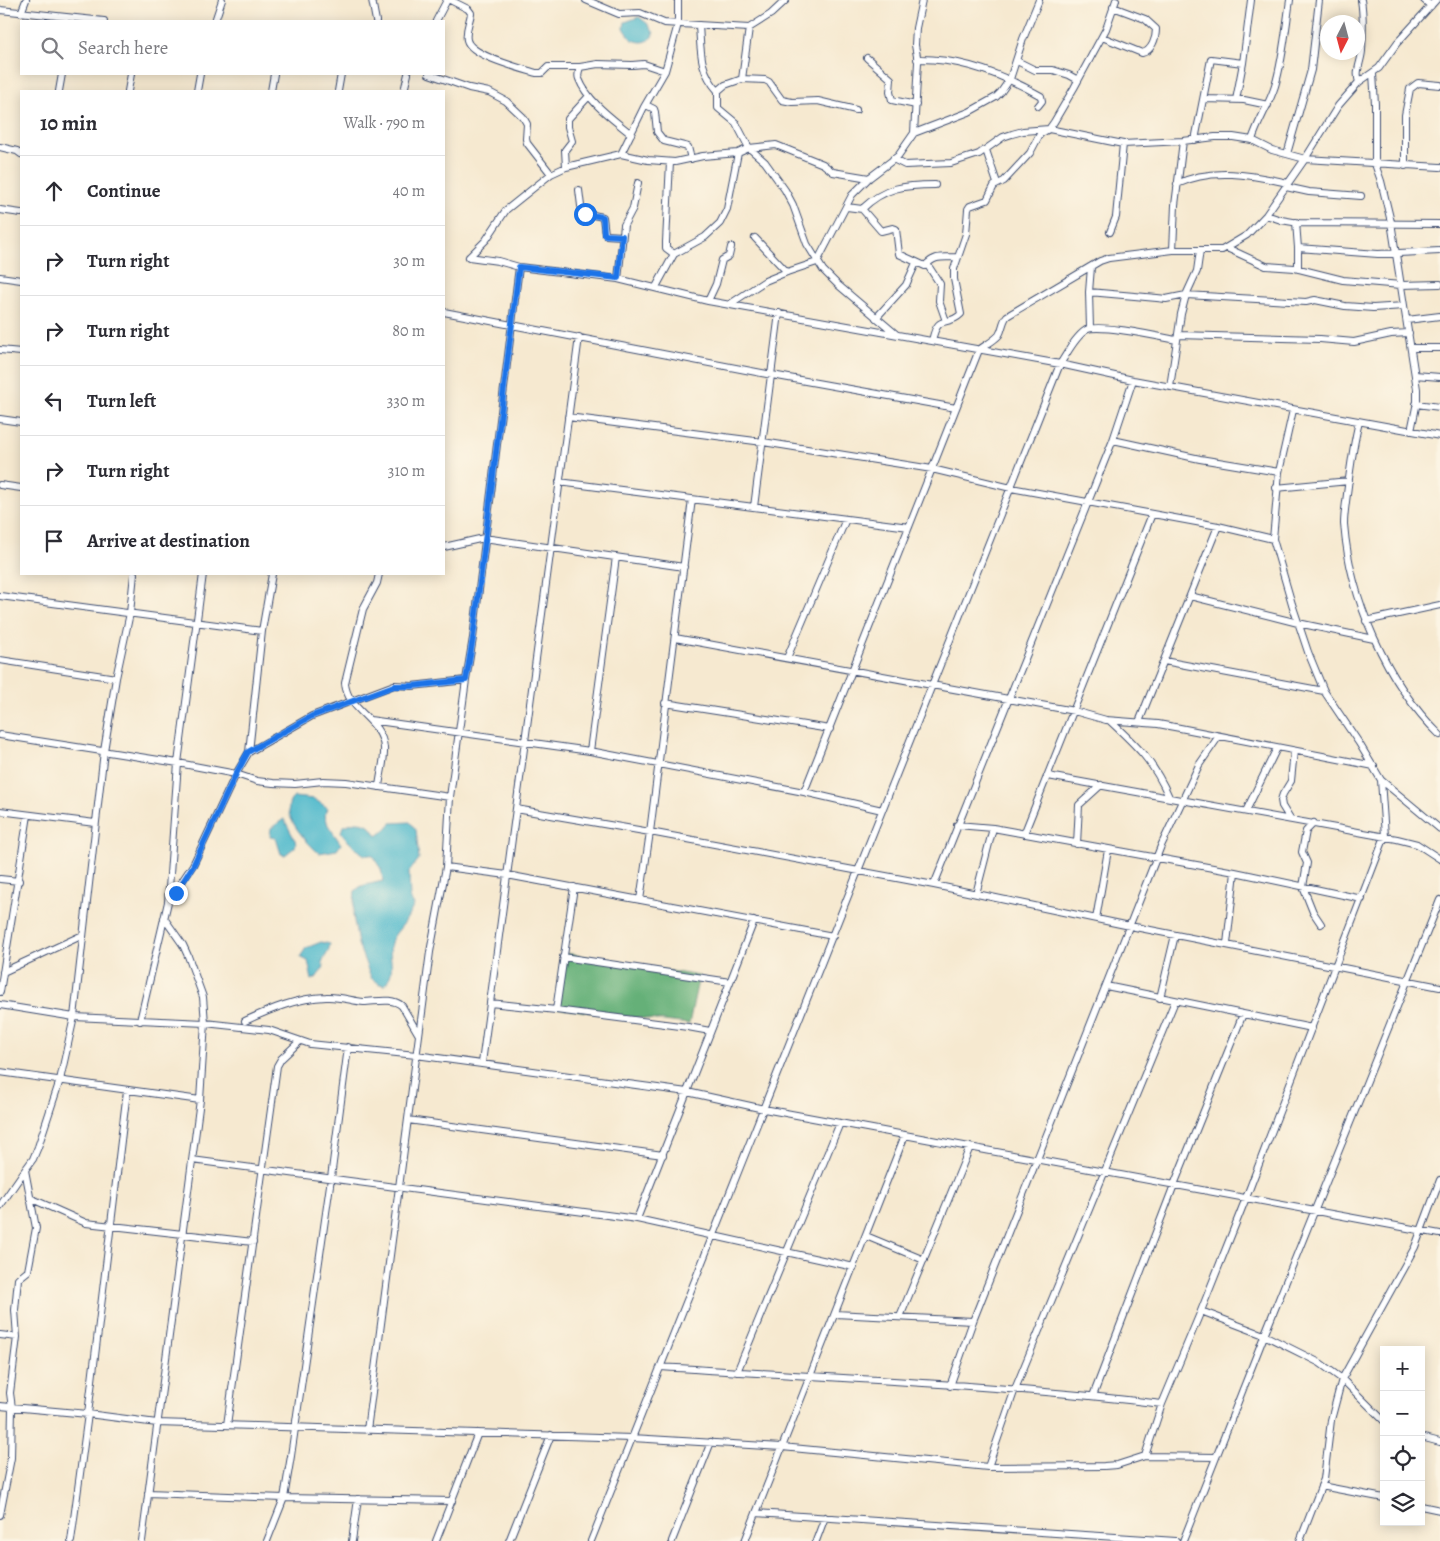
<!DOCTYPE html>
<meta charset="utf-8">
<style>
:root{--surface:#fff;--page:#f7f7f7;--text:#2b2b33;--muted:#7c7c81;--line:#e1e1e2}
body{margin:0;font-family:Alegreya,serif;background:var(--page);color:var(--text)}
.controls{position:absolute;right:15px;bottom:15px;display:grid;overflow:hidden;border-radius:0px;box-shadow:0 2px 12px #0003}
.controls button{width:45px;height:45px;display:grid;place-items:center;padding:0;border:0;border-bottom:1px solid var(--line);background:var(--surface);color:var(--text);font:25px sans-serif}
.compass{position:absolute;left:1320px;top:15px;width:45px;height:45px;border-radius:50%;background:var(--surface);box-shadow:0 2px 12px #0003;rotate:186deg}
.stop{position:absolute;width:15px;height:15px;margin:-11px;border:4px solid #1a73e8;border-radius:50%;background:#fff}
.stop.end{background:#1a73e8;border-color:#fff;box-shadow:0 1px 5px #0008}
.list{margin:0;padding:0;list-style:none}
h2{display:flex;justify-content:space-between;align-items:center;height:65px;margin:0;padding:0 20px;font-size:21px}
h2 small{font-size:16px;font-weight:400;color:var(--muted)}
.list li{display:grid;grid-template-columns:32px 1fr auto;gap:15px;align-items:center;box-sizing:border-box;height:70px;padding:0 20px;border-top:1px solid var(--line)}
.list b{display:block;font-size:19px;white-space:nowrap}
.list em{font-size:16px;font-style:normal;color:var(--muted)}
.icon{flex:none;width:28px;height:28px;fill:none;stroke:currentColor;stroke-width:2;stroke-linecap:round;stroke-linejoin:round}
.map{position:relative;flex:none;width:1440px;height:1541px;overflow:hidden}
.search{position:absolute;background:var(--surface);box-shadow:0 2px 12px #0003;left:20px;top:20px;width:425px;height:55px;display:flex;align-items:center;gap:12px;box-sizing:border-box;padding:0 18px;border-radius:0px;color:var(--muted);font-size:19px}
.panel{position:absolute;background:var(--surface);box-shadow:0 2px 12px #0003;left:20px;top:90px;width:425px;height:485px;border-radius:0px}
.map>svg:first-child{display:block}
.forest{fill:#65b078;stroke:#40706b}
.water{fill:#4fb9cc;stroke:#357495}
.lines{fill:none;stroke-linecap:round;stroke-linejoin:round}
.minor-casing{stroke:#3c4b6f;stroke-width:8}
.minor{stroke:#fff;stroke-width:6}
.route{stroke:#1a73e8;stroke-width:6}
</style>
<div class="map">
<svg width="1440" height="1541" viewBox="0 0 1440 1541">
<rect width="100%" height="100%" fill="#fcf5e5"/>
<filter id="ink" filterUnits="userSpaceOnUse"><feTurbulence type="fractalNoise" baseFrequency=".02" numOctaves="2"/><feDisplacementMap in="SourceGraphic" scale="10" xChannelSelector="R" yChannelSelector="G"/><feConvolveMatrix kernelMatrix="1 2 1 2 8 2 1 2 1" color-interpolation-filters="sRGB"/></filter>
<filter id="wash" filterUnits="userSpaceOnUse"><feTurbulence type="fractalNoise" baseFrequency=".0096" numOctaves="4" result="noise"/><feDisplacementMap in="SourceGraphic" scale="20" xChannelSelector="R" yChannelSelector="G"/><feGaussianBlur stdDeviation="1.12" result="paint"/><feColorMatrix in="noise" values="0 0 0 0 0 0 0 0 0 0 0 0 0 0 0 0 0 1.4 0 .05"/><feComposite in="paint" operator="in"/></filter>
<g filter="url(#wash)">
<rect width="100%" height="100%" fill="#f6e9d0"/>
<path class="forest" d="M565,953L699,976L689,1024L557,1008Z"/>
<path class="water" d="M639,17L648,24L654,33C650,43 641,44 631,39L624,28L625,22Z
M294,797L314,799L328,808L325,815L328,825L341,844L337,850L319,853C308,844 276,811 294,797Z
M284,819L296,842L295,847L285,855L281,854L276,838L270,837L271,828Z
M355,822C367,822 371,825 377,836L384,831L391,823L410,822L416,830L419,859L409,872L410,899L414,905C411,911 408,917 404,923C400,929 393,935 391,943C388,960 397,969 385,985L380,984L371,978L358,944L353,915L355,891L361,886L383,881L381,869L372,855H364L349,842L341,832L343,826Z
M321,942L330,944L328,952L322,962L324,967L316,978L312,980L308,961L300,957L306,948Z"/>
</g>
<g filter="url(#ink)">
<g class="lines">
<defs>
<path id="minor" d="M372,0L376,21
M450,0L468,9L471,13C470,22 465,30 467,40C471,56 520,68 536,73H542L548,67H580L598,64L632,65L644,64L665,71
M586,0L619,14L640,13L664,23L749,28
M786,0L771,14L749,28L742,79L725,85L718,91V108L736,123L749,148L765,162L785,190L793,205L807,244L823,270L837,284L896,334
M1424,0L1431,6
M0,10L104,21
M21,13L26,0
M215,21L222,0
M436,21L447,0
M699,25C701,52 699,70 718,91
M1102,37L1142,53C1152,51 1156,38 1156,29L1145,19L1113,7
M867,58L891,79L890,92L892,100L916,105
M917,59C961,58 1004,75 1041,96L1042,101L1038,106
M1017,61L1035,70H1053L1069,75L1078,80
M580,67C579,71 577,75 579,79C588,102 613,119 631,134
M429,74L469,88L489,92L506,101L523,117L527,124L526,139L527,143L551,174
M1373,74L1375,104V164L1381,181L1391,222L1417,389V402L1411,431
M742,79L765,80L769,82L782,100L792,102L818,101L856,110
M1359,82C1355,71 1361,63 1362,51C1363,34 1364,17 1361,0
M59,91L62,74
M128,91L131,74
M197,91L200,74
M271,91L274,74
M338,91L341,74
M404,91L408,74
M1204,99L1244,100L1268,105
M1236,100L1243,63L1251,0
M646,105L654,109L655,112L657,132L664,141L688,147L691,159
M914,133L918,62L915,45L916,28L922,0
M1195,140L1211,59L1243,63
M1252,140C1258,121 1269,105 1275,86C1283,60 1286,27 1290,0
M0,147L17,151L21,154
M986,150L997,183
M621,154L648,160L675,162L703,156L738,153L749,148L776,145L823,164L833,172L869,178
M1287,154L1311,70L1319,0
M893,159L905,165L951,163L979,154L1003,137L1012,134L1023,131L1049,129L1123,144L1183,141L1215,137H1233L1252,140L1272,150L1305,159L1440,167
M670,162L666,242V248L674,254
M1405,166V115L1410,89L1418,83L1440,85
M566,167L565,150L572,141L568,127V119L589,96
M1177,184C1212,167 1252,175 1288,183
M1286,187L1309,192L1361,196
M579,190L581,206L583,213L603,217L605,234L606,235L622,236
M847,207L862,209L881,231L893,228L896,229L899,254L925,266C936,254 943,258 958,257
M862,209C885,187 904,185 935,185
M0,210L21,213
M1266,215L1281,220L1299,223L1440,224
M1296,222L1298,248
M1110,232L1116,217L1123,144
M755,238L787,272
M1227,248L1266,266L1295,268L1343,280L1401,285L1440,284
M1173,250L1175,205L1183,141
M469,257L498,261L519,267L618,279L708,301L1060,364L1133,380L1440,436
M469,257L486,240L506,210L551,174L566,167L621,154L644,107L665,71L678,24V0
M927,264L940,284L939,301L946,321
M1298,269V248L1378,254L1440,251
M0,277L21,280
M618,279L624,225L633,208L638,183
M656,287L674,254L705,237L720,223L727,209L738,153
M1089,292L1157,298L1166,299L1186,295L1306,302L1315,300L1345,306L1373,308L1404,306
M708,301L716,284L722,260L729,256L731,247
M730,304L765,281L787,272L817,262L852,195L869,178L898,156L914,133L969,112L996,97L1001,92L1010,79L1023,39L1039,0
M444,312L772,375L956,408
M876,318L906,285L916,263
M1407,320L1440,316
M1090,328L1089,292L1091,267
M1178,335L1320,339L1354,342L1391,334L1409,333
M932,341C938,312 947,328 961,314L954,279V269L966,234L968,209L970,206L987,200L994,186L1004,181L1030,153L1040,134L1049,129L1054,122L1074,88L1106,29L1116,0
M1412,348H1440
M0,350L21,352
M1415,375L1440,377
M1170,387L1181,314L1186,295L1197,271L1200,250
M1416,404L1440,407
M1293,410L1279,472L1273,539L1292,604L1308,652L1324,691L1359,743L1381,780L1440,829
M568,417L763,442L932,469L1011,488L1218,526L1273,539
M0,419L21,422
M1359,422C1353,445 1350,470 1347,494C1346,503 1344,514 1344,524C1350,599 1386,682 1440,735
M1113,440L1200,459L1279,472
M559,482L909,527
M0,485L21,488
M1276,488L1349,481
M754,507L779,313
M444,547L484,538L684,567
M0,596L262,631
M1190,596L1298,623L1374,639
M1366,621L1440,605
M675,638L1074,711L1106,720L1158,724L1180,728L1374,766
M787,658L846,519
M0,660L116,678
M1164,661L1324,691
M665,703L830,729
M370,720L590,751L804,792L882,810
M1110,721C1137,746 1154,762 1169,797
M1139,722L1218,526
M0,735L178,763L236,774L257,781L273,783L295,784L323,781L346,782L450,797
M590,751L616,557
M249,752L312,716L394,685L412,686L466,680
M1048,776L1397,839L1417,844L1440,859
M379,787C380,775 385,760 384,748C382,719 347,711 345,683L363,609L377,583L379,574
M804,792L979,350C985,345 994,341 999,335C1003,329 1002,322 1007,316L1100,261L1109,258L1173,250H1222L1247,235L1266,215L1305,159L1338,106L1359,82L1379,68L1397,43L1436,0
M516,809L650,832L934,885L1130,926L1440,987
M0,811L95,823
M1246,811L1277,748
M1290,819L1282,806L1281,800L1283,794L1291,781L1294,751
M1314,823L1306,831L1302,852L1307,863L1303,887L1313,912L1321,924
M957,825L993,828L1235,872L1362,899
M1024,834L1152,514
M1077,844L1079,805L1101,785
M446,867L507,875L833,936
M0,879L19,881
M934,885L1113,440L1133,380
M976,894L993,828
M640,900L650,832L692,499
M168,902L193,865L236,774L249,752L262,631L272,574
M1096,919L1108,850
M1227,944L1235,872
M563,957L730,982
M3,972L83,935
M1106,986L1312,1028
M0,992L28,815
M1160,998L1175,935
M490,1003L556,1010L688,1027L710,1031
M0,1005L74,1017L205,1023L269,1030L310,1044L416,1055L687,1092L764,1109L1440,1234
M556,1010L574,887
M140,1021L168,902L178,763L203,574
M245,1021C271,1009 297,998 326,997C339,996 352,1001 364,1002C376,1002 392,997 402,1006L419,1035
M482,1063L579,337
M0,1072L200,1100
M408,1120L663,1155
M192,1160L637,1219L854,1267
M30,1198L86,1223L253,1242
M0,1206L25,1170
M637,1219L754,921
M866,1236L924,1260
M1201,1311L1264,1335L1320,1363L1342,1379L1384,1421
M835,1314L973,1321
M900,1317L970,1147
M0,1335L17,1337
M661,1367C828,1378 996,1384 1162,1404
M737,1372L840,1123
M950,1386L973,1321L1161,846L1199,765L1219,736
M1093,1396L1174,1185L1243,1014
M0,1406L88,1414L157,1423L632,1438L782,1447L988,1467L1104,1466L1117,1465L1145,1456L1216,1457
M227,1425L277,1066L281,1059L300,1041
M367,1430L430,952L446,867L450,797L466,680L473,638L519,267
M1421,1437L1440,1442
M1145,1456L1162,1404L1201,1311L1246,1198L1382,844L1385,836L1381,780
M988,1467L1015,1389L1175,1001
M1321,1486L1384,1498
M148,1493L284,1498L452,1501
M1421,1506L1440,1510
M756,1513L1176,1541
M0,1515L11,1458L12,1408L10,1393L17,1337L15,1310L18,1279L28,1271L36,1228L25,1170L33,1159L38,1147L60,1080L74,1017L104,751L116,678L130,613L134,574
M71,1541L88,1414L127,1091
M142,1541L200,1100L205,1023L203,997L188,956L183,945L164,918
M267,1541L284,1498L291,1456L331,1178L348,1047
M352,1541L358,1499
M436,1541L478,1433
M509,1541L551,1435
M591,1541L1060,364C1067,354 1075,337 1086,330C1098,323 1160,337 1177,340
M672,1541L711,1442
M745,1541L905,1135
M816,1541L825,1517
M1183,1541L1266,1331L1440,900
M1300,1541L1324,1479L1331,1420L1342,1379L1415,1247L1440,1180"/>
</defs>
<use href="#minor" class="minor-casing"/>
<use href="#minor" class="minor"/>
</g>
</g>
<g class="lines" filter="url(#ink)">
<path class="route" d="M176,893L193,866L236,774L248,752L312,716L394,686H412L466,680L473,638L519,267L618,278L622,236L606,235L604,234L603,217L585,214"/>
</g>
</svg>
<div class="controls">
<button>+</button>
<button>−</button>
<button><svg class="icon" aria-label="locate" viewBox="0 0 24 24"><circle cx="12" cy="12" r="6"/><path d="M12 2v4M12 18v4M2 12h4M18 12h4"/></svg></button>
<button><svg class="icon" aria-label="layers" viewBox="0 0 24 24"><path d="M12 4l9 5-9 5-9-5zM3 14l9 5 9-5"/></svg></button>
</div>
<svg class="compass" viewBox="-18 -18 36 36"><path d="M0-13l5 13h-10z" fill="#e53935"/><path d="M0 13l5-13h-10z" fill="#7c7c81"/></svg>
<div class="stop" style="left:585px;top:214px"></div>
<div class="stop end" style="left:176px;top:893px"></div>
<div class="search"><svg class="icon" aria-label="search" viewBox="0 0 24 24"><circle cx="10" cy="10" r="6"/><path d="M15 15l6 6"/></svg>Search here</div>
<section class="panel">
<h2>10 min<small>Walk · 790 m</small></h2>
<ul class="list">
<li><svg class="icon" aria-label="ahead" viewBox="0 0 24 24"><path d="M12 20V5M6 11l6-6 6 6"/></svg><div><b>Continue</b></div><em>40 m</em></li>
<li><svg class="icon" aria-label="right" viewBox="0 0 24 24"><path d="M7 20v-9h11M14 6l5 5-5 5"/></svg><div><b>Turn right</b></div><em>30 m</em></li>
<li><svg class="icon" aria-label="right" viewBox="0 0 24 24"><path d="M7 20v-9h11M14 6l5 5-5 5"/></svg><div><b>Turn right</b></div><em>80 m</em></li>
<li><svg class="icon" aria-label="left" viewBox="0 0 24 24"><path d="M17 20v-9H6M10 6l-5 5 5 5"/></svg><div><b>Turn left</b></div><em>330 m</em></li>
<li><svg class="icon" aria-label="right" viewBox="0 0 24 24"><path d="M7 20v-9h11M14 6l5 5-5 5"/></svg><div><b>Turn right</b></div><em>310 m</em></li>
<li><svg class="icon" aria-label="arrive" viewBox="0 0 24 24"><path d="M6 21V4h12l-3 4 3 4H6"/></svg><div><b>Arrive at destination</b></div></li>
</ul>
</section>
</div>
